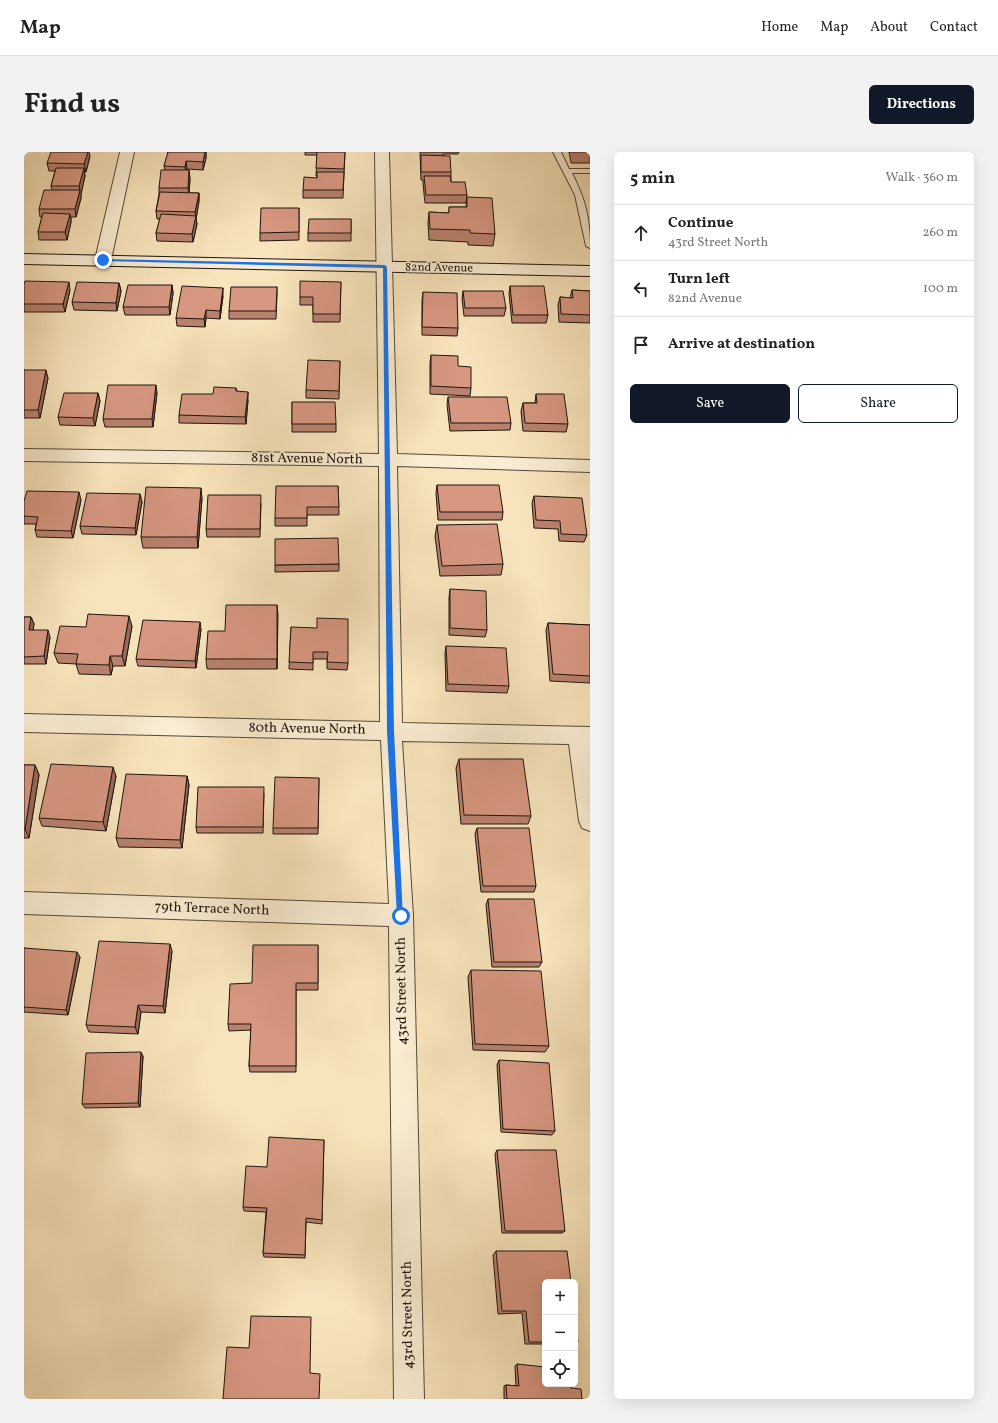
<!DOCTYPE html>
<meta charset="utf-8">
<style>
:root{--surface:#fff;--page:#f2f2f2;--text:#222;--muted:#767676;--line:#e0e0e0;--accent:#111827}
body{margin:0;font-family:Vollkorn,serif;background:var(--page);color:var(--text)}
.controls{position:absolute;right:12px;bottom:12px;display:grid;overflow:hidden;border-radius:6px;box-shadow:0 4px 16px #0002}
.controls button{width:36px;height:36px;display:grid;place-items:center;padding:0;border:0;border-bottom:1px solid var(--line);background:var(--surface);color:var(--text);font:20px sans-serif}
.stop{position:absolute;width:12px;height:12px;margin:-9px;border:3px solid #1a73e8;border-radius:50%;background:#fff}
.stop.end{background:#1a73e8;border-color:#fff;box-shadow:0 1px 4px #0008}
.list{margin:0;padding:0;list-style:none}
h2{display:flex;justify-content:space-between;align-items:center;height:52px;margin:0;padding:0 16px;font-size:17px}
h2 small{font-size:13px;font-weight:400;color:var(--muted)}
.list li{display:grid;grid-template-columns:26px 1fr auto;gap:12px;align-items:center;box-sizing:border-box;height:56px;padding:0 16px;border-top:1px solid var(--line)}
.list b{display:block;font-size:15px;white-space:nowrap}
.list p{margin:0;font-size:13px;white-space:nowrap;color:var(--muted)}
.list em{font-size:13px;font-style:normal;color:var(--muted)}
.actions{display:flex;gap:8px;padding:12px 16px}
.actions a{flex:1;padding:9px 0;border:1px solid var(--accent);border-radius:6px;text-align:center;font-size:14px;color:var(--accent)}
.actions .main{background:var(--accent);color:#fff}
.icon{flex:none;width:22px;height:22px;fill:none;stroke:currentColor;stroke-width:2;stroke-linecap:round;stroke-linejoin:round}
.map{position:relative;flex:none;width:566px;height:1247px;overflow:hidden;border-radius:6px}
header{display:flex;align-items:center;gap:24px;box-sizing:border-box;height:56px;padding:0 20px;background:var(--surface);border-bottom:1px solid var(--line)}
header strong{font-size:19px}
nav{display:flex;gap:22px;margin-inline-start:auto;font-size:14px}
.intro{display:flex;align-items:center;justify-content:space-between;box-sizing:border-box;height:96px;padding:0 24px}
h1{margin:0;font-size:28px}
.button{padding:10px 18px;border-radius:6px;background:var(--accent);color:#fff;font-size:14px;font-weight:700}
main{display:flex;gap:24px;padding:0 24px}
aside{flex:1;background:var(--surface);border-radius:6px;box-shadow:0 4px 16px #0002}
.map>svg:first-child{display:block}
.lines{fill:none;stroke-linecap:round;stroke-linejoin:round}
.lane-casing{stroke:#544939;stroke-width:2}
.street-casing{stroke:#544939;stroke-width:2}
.secondary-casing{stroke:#1e150d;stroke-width:2}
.lane{fill:#faedd3;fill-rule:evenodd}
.street{fill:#faedd3;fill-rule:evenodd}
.secondary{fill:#faedd3;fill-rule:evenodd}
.wall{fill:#b9826f;stroke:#1e150d}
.shaded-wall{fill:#966a5a;stroke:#1e150d}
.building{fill:#d79781;stroke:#1e150d}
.route{fill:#1a73e8}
.labels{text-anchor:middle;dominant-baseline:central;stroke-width:3.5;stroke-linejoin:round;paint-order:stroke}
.far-street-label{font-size:12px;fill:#1e150d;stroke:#faedd3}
.street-label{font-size:14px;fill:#1e150d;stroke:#faedd3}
</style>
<header>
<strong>Map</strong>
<nav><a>Home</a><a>Map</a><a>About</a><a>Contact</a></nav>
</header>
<div class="intro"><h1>Find us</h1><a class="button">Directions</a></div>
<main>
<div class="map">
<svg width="566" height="1247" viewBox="0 0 566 1247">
<rect width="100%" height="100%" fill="#f8e4bc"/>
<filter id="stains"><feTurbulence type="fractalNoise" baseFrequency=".005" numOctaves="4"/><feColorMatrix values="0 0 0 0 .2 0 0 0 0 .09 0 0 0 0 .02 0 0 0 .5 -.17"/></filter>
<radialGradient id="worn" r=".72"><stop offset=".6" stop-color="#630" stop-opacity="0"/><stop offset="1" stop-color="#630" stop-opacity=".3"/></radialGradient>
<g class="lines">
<defs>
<path id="lane" d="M529,0H537L545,17H566V21H548C562,49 566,66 566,96L562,94L551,43Z"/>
<path id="street" d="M96,0H110L87,108L84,111L79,113L74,111L71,108Z
M351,0H365L373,302L566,308V320L373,314L378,571L566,575V679L558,676L555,669L545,592L378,589L389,763L400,1247H370L365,774L0,762V740L365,752L357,588L0,580V562L356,570L355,314L0,309V297L355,302Z"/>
<path id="secondary" d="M0,102L566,114V124L0,112Z"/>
</defs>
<use href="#lane" class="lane-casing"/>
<use href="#street" class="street-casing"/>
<use href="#secondary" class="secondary-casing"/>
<use href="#lane" class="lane"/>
<use href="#street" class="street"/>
<use href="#secondary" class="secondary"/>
</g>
<path class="wall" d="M143,0H182V6L179,18L163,17V18L166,26L165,41H175V49L172,67L173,72L169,90L133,89L132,81L136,67H133L132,59L135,42V36L141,18L140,14L144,1Z
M281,0H321L319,46H279V38L293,26V24H292L293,3H281Z
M396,0H435L434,2H419V3L427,20V30L443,43L442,51H401L399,32V28H397Z
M545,0H566V11H547Z
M66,4L62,20H60L61,24L57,42V46L52,65H47V70L43,88H15L14,80L18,65H16L15,57L28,38L27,34L31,19H25L23,11Z
M443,45L471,82L469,94L444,93V90L405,88L404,71L405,60L425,61V55H442Z
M275,56V88L236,89V81Z
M327,67V89H284V81Z
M317,130L316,170H289V153H276V145Z
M95,131L97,139L93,159L50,158L48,150Z
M0,132L46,138L41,160H0Z
M148,133L149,141L146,163H101L99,155Z
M486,134L524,163L522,171H488L485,142Z
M253,135V143L252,167H205V159Z
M548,138L566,139V171L535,170L534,153L536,145L546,146Z
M439,139L482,156L480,164H440L438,147Z
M399,140L434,176L433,184L398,183V148Z
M199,144L196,167L182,166L181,175L153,174L152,166Z
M407,203L447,236L446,244L406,242V211Z
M316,209L315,247L282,246V238Z
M0,218L24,226L16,266H0Z
M212,236L213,239L224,248L222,272L155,271V263L189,242Z
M74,241L76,249L71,274L36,273L34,265Z
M133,241L129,275H81L79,267Z
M512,242L544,272L542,280L499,279L497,259L499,251H511Z
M424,245L487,271L486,278L426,279L423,253Z
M268,250L312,272V280H268Z
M413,333L479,360L478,368H414L412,341Z
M314,334L315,363H283V374H251V366Z
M116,342L118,350L112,383L58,382L56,374Z
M510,344L563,383L560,390L535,389L534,377L510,376L508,351Z
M178,346L174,396H119L117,385Z
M57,348L49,386L13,385L11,378L12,372H0V349Z
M237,351L236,385H183L182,377Z
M413,373L479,412L477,423L416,424L411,384Z
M315,412V419L251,420V413Z
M426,437L463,478L461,485L425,483V445Z
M253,453V517H183L182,507Z
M0,465H7L10,472L9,478L26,485L22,512H0Z
M524,471L566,473V531L526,529L522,478Z
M108,474L101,514H89L87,523L55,522L52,512L34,511L30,501L62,475Z
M267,475L324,511L323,518L303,517V507H289V518L265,517Z
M177,477L172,516L114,514L112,507Z
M422,494L485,534L483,541L422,539L421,501Z
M435,607L507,664L504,672H437L432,616Z
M0,613H11L15,623L5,686H0Z
M92,624L82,679L18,674L15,666Z
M163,624L165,633L158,696L95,695L92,686Z
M295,626L294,682H249V676Z
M240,641L239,681H173L172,675Z
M453,676L512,734L510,740H457L451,682Z
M464,747L518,810L515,815H468L462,753Z
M294,793V838H272V920H226L225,914L227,878L205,879L204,872L228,831Z
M0,796L56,805L44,863L0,860Z
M148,799L141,861L117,860L114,882L65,880L62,873Z
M447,818L525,894L521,900L449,898L444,825Z
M119,904L116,955L61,956L58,952Z
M475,908L531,979L528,983L477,980L473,913Z
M300,988L298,1072L282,1070L281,1106L240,1105L239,1101L242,1060L220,1059L219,1055L243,1015Z
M473,998L541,1079L538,1081H478L471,1002Z
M472,1099L521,1130V1192H501L498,1161L474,1162L469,1103Z
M493,1212L547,1236L558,1247H480V1234L482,1233L492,1234L491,1214Z"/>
<path class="shaded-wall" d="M64,0H65L66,4L62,20L60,12Z
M181,0H182V6L179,18V10Z
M162,9L163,17L162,23L161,15Z
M60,16L61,24L57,42V46L52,65L51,57L56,39L55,34Z
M165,18L166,26L165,44L164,36Z
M175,41V49L172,67L173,72L169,90L168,82L172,64L171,60Z
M46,62L47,70L43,88L41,80Z
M45,130L46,138L41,160L39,152Z
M95,131L97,139L93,159L92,151Z
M148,133L149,141L146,163L145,155Z
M199,136V144L196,167V159Z
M182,158V166L181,175L180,167Z
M22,218L24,226L16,266L14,258Z
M132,233L133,241L129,275L128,267Z
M224,240V248L222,272L221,265Z
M74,241L76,249L71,274L69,266Z
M177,336L178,346L174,396L173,385Z
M55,340L57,348L49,386L47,379Z
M116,342L118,350L112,383L111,376Z
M253,453L254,463L253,517Z
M105,464L108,474L101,514L98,504Z
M7,465L10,472L8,485L5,478Z
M176,470L177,477L172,516L171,509Z
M24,478L26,485L22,512L20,504Z
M86,504L89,514L87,523L85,513Z
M11,613L15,623L5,686L1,677Z
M89,615L92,624L82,679L79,670Z
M163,624L165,633L158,696L156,688Z
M146,792L148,799L141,861L139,854Z
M53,800L56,805L44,863L42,858Z
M114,853L117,860L114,882L111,875Z
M117,900L119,904L116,955L114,951Z"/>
<path class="building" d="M27,0H64L60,12L23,11Z
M144,0H181L179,10L162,9L161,15L140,14Z
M293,0H321L320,17L292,16Z
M397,3L426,4L427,20H397Z
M32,16H60L55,34H27Z
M137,18H165L164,36H135Z
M293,20H320L319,38H279L280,25L293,26Z
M400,24H426L427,30H441L443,43H402Z
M20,38H56L51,57H15Z
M136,40L175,41L171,60L132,59Z
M443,45L468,46L471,82L446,81V78L406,77L405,60L425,61V55H443Z
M237,56H275V80L236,81Z
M19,61L46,62L41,80H14Z
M137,62L172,64L168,82L132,81Z
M285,67H327V81H284Z
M1,129L45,130L39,152H0V132Z
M276,129L317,130L316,162H289V145H276Z
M53,130L95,131L92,151L48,150Z
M104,133H148L145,155H99Z
M158,134L199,136L196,159L182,158L180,167L152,166Z
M486,134H520L524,163H489Z
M207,135H253L252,159H205Z
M548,138L566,139V163L537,162L536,145L549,146Z
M439,139H479L482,156H441Z
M399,140L433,141L434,176L398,175Z
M407,203L434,204V214L447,215V236L407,234Z
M284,208L316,209L315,239L282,238Z
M0,218H22L14,258H0Z
M84,233H132L128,267H79Z
M190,235L212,236V239L224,240L221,265L155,263L158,242H189Z
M40,241H74L69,266L34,265Z
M512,242H540L544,272L501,271L499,251H513Z
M424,245H483L487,271H427Z
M268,250H311L312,272H268Z
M413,333H475L479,360H416Z
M252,334H314L315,355H283V366H251Z
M122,335L177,336L173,385H117Z
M3,339L55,340L47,379L11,378L14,365L0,364V349Z
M63,341L116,342L111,376L56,374Z
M184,343H237L236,377H182Z
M510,344L558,346L563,383L537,382L536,369L512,368Z
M473,372L479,412L418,414L413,373Z
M314,386L315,412L251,413V387Z
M426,437L462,439L463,478L426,476Z
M202,453H253V507H182L184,479H201Z
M64,462L105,464L98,504H86L85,513L52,512L54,502L30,501L36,474L62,475Z
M0,465H7L5,478H24L20,504L0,505Z
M293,466L324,467V511L303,510L304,500H289V511L265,510L267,475L293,476Z
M119,468L176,470L171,509L112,507Z
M524,471L566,473V524L529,522Z
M422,494L482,496L485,534L424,532Z
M435,607H499L507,664L440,663Z
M27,612L89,615L79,670L15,666Z
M0,613H11L1,677H0Z
M102,622L163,624L156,688L92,686Z
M251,625L295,626L294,676H249Z
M174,635H240L239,675H172Z
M453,676H505L512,734H459Z
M464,747H510L518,810H470Z
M75,789L146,792L139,854L114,853L111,875L62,873Z
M229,793H294V831H272V914H225L227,872H204L206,832L228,831Z
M0,796L53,800L42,858L0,855Z
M447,818L517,819L525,894L451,892Z
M117,900L114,951L58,952L62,901Z
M475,908L525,911L531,979L479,977Z
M245,985L300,988L298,1068L282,1066L281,1103L239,1101L243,1056L219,1055L222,1014L243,1015Z
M473,998H532L541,1079H481Z
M472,1099H543L547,1130H521V1190H505L502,1159H478Z
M227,1164L287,1165L286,1221L296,1222L295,1247H199L203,1195L225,1196Z
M551,1165L554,1190H551Z
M493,1212L521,1215V1232H546L547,1236L557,1237L558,1247H483L482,1233L495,1234Z"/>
<path class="route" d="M78,107L361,113L363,115L370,579L379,766H374L373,764L363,579L359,116L79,109Z"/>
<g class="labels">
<g class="far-street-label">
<text transform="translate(415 116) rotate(1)">82nd Avenue</text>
</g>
<g class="street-label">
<text transform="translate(283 307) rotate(1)">81st Avenue North</text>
<text transform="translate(283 577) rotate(1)">80th Avenue North</text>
<text transform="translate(188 757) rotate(2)">79th Terrace North</text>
<text transform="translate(378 839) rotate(-91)">43rd Street North</text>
<text transform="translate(384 1163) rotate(-91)">43rd Street North</text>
</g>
</g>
<rect width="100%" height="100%" filter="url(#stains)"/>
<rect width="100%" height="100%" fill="url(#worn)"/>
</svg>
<div class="controls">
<button>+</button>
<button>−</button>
<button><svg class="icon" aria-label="locate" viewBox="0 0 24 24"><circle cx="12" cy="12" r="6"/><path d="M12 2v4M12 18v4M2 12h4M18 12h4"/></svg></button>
</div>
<div class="stop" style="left:377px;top:764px"></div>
<div class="stop end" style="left:79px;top:108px"></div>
</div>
<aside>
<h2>5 min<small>Walk · 360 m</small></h2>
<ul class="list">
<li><svg class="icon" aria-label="ahead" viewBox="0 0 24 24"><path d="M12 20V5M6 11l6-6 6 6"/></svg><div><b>Continue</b><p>43rd Street North</p></div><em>260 m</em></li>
<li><svg class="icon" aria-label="left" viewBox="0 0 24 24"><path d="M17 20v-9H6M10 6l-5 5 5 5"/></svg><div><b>Turn left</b><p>82nd Avenue</p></div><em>100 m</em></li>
<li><svg class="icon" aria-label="arrive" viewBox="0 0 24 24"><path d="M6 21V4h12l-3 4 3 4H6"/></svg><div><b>Arrive at destination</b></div></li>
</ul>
<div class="actions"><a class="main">Save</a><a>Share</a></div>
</aside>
</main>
